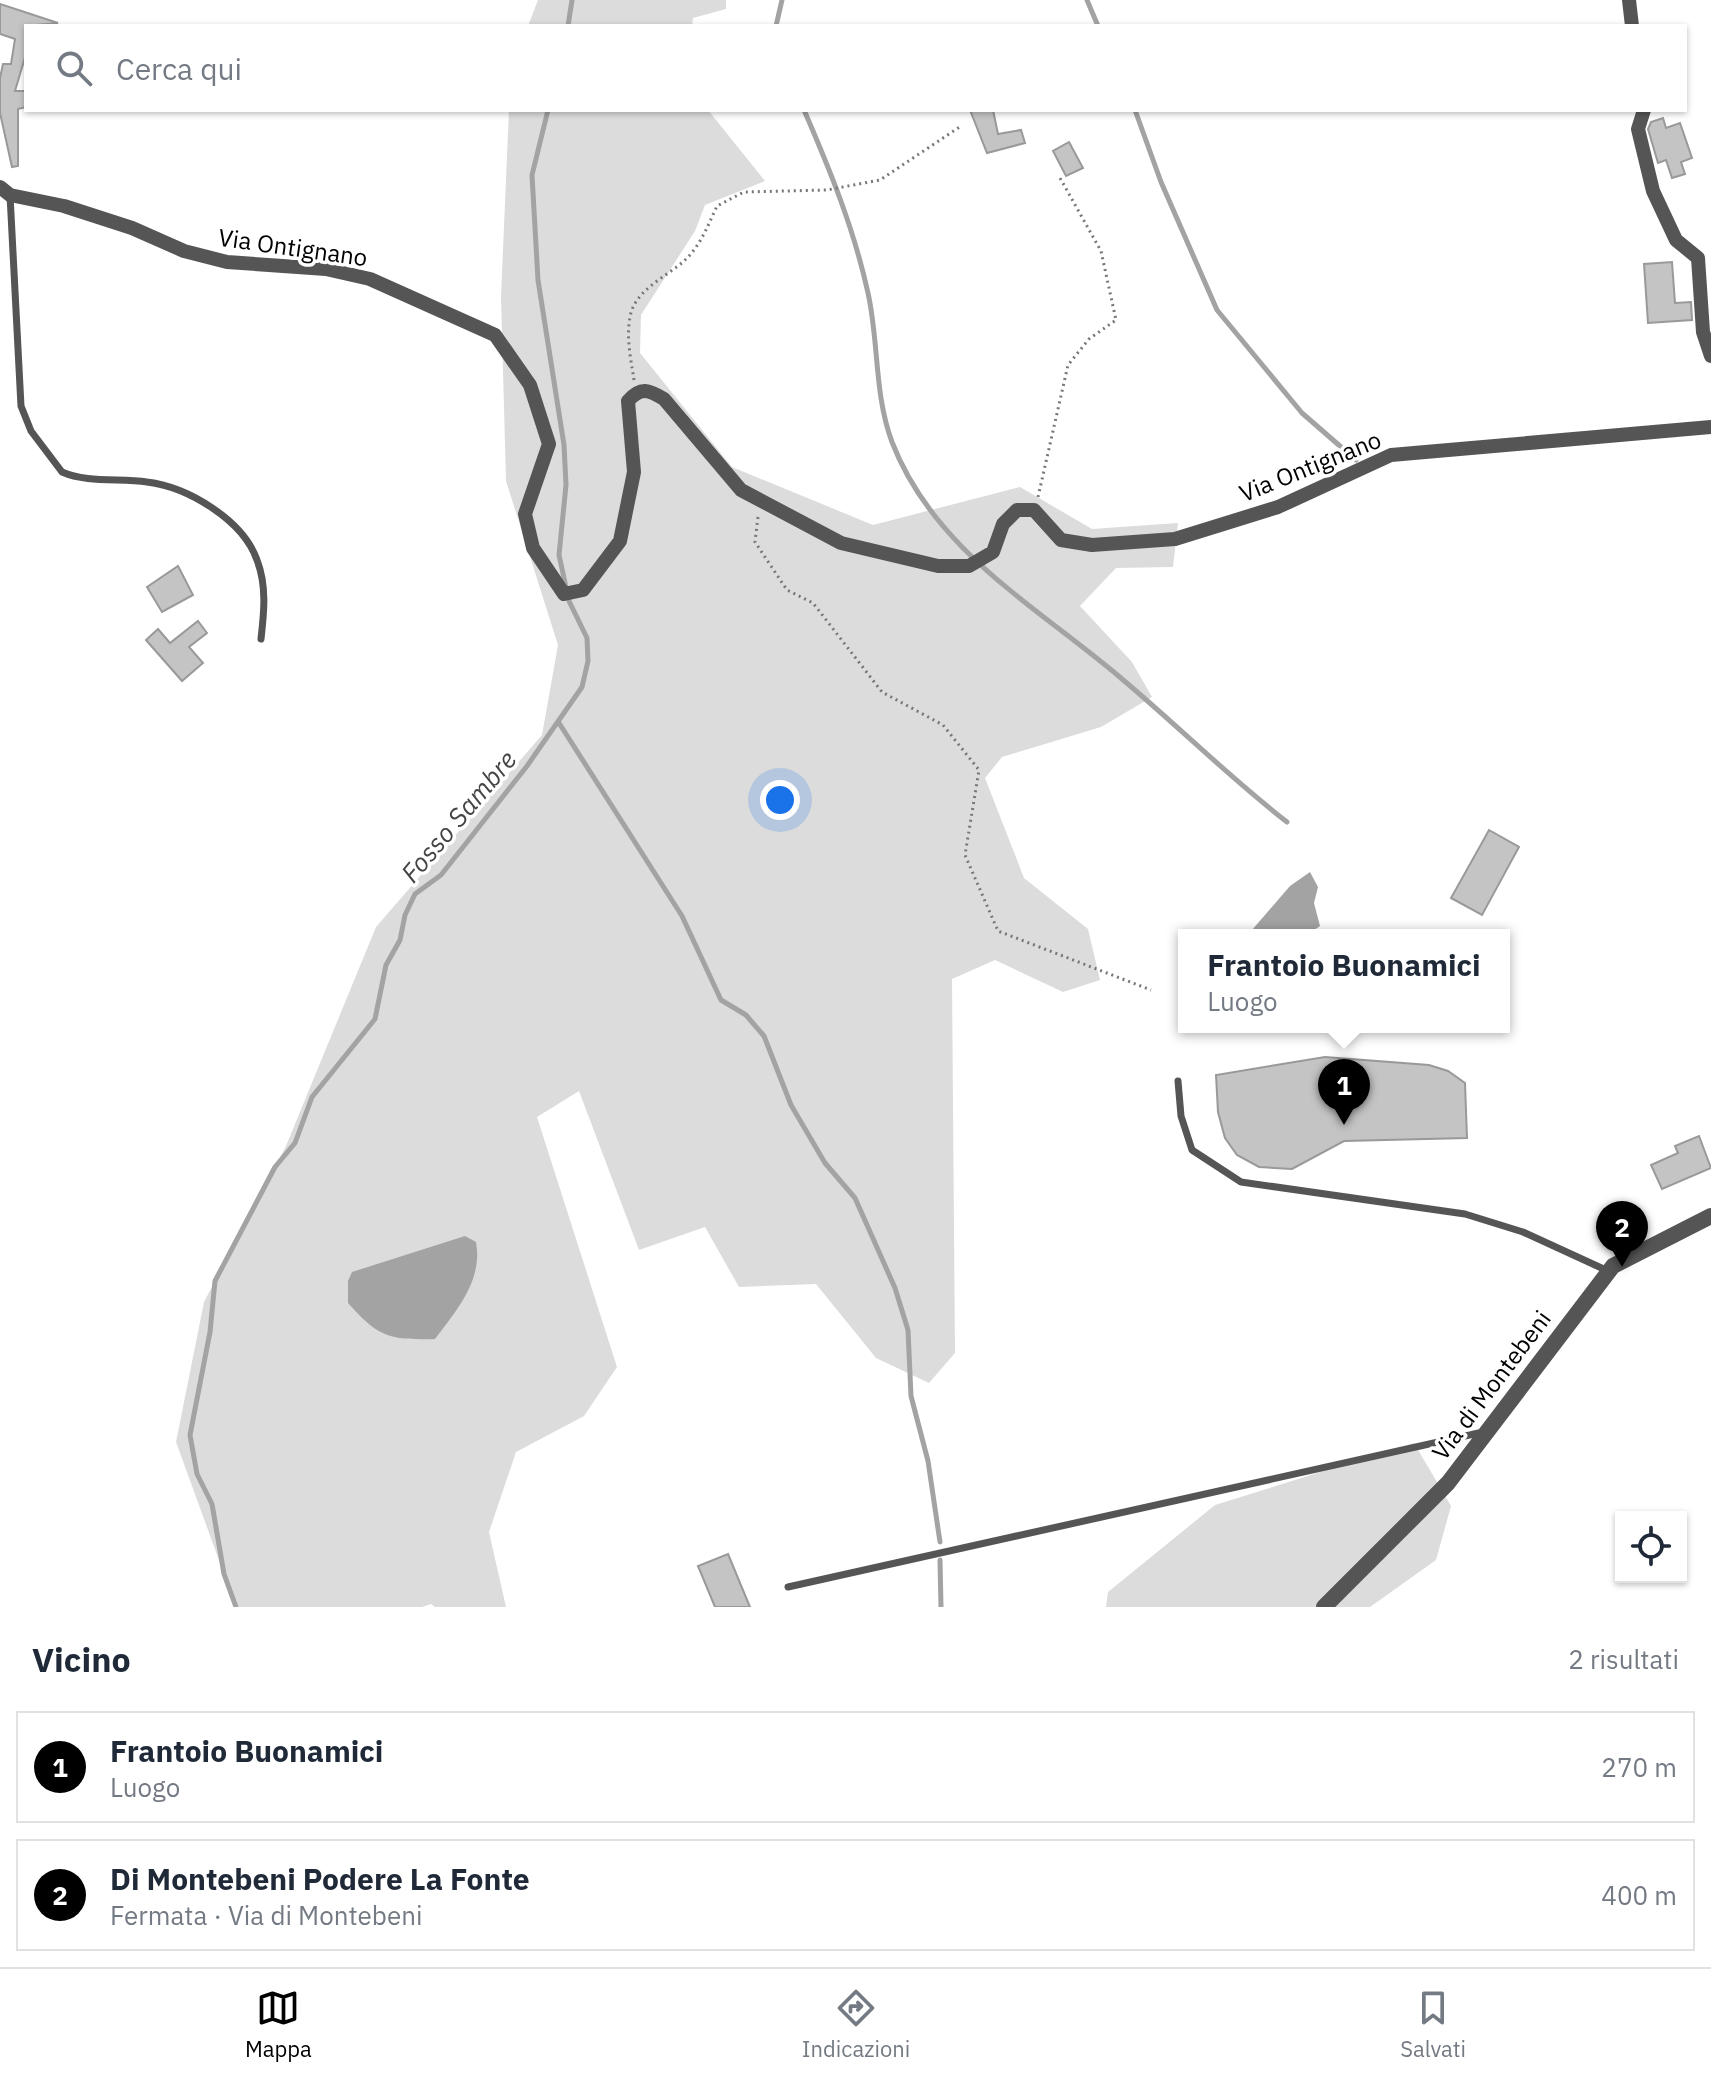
<!DOCTYPE html>
<html lang="it">
<meta charset="utf-8">
<style>
:root{--surface:#fff;--page:#f6f6f7;--text:#1f2937;--muted:#747a83;--line:#e0e1e3;--accent:#000}
body{margin:0;font-family:"IBM Plex Sans",sans-serif;background:var(--page);color:var(--text)}
.controls{position:absolute;right:24px;bottom:24px;display:grid;overflow:hidden;border-radius:0px;box-shadow:0 2px 6px #0004}
.controls button{width:72px;height:72px;display:grid;place-items:center;padding:0;border:0;border-bottom:2px solid var(--line);background:var(--surface);color:var(--text);font:40px sans-serif}
.you{position:absolute;left:780px;top:800px;width:28px;height:28px;margin:-20px;border:6px solid #fff;border-radius:50%;background:#1a73e8;box-shadow:0 0 0 12px #1a73e833}
.badge{display:grid;place-items:center;width:52px;height:52px;border-radius:50%;background:var(--accent);color:#fff;font-size:26px;font-weight:700}
.pin{position:absolute;translate:-50% -66px;filter:drop-shadow(0 2px 4px #0008)}
.pin::after{content:'';position:absolute;top:42px;width:28px;height:24px;background:inherit;clip-path:polygon(0 0,100% 0,50% 100%)}
.popup{position:absolute;left:1178px;top:929px;width:332px;height:104px;box-sizing:border-box;display:grid;place-content:center;border-radius:0px;background:var(--surface);filter:drop-shadow(0 2px 6px #0005);font-size:26px;white-space:nowrap;color:var(--muted)}
.popup b{font-size:30px;color:var(--text)}
.popup::after{content:'';position:absolute;left:50%;top:100%;margin-left:-16px;border:16px solid transparent;border-top-color:var(--surface)}
.list{margin:0;padding:0;list-style:none}
h2{display:flex;justify-content:space-between;align-items:center;height:104px;margin:0;padding:0 32px;font-size:34px}
h2 small{font-size:26px;font-weight:400;color:var(--muted)}
.list li{display:grid;grid-template-columns:52px 1fr auto;gap:24px;align-items:center;box-sizing:border-box;height:112px;margin:0 16px 16px;padding:0 16px;border:2px solid var(--line);border-radius:0px}
.list b{display:block;font-size:30px;white-space:nowrap}
.list p{margin:0;font-size:26px;white-space:nowrap;color:var(--muted)}
.list em{font-size:26px;font-style:normal;color:var(--muted)}
.icon{flex:none;width:44px;height:44px;fill:none;stroke:currentColor;stroke-width:2;stroke-linecap:round;stroke-linejoin:round}
.map{position:relative;flex:none;width:1711px;height:1607px;overflow:hidden}
.search{position:absolute;background:var(--surface);box-shadow:0 2px 6px #0004;left:24px;right:24px;top:24px;height:88px;display:flex;align-items:center;gap:20px;box-sizing:border-box;padding:0 28px;border-radius:0px;color:var(--muted);font-size:30px}
.sheet{height:360px;background:var(--surface)}
nav{display:flex;justify-content:space-around;align-items:center;box-sizing:border-box;height:112px;border-top:2px solid var(--line);background:var(--surface);font-size:22px;color:var(--muted)}
nav a{display:grid;justify-items:center;gap:4px}
nav .on{color:var(--accent)}
.map>svg:first-child{display:block}
.green{fill:#dcdcdc}
.water{fill:#a3a3a3}
.lines{fill:none;stroke-linecap:round;stroke-linejoin:round}
.stream{stroke:#a3a3a3;stroke-width:5}
.building{fill:#c4c4c4;stroke:#999;stroke-width:2}
.path{stroke:#777;stroke-width:3;stroke-dasharray:2 4;stroke-linecap:butt}
.service{stroke:#555;stroke-width:7}
.minor{stroke:#555;stroke-width:14}
.tertiary{stroke:#555;stroke-width:16}
.labels{text-anchor:middle;dominant-baseline:central;stroke-width:7;stroke-linejoin:round;paint-order:stroke}
.street-label{font-size:24px;fill:#000;stroke:#fff}
.water-label{font-size:26px;font-style:italic;fill:#444;stroke:#fff}
</style>
<div class="map">
<svg width="1711" height="1607" viewBox="0 0 1711 1607">
<rect width="100%" height="100%" fill="#fff"/>
<path class="green" d="M538,0H726V9L693,18L692,26H528Z
M509,110H708L765,181L705,205L695,231L641,315L640,353L732,467L873,525L1020,487L1092,529L1178,523L1173,567L1116,568L1080,606L1132,662L1152,697L1101,727L1002,757L985,778L1024,878L1088,929L1100,980L1063,992L995,960L952,979L955,1353L929,1383L876,1358L816,1284L739,1287L705,1227L639,1250L579,1091L537,1117L617,1367L584,1416L516,1452L489,1532L506,1607H435L431,1604L422,1607H236L176,1442L204,1302L286,1146L376,927L542,735L558,645L506,481L501,296Z
M1414,1443L1451,1506L1436,1560L1370,1607H1106L1108,1592L1215,1505Z"/>
<path class="water" d="M1310,872L1318,887L1314,903L1320,926L1307,935H1257L1252,930L1290,886Z
M465,1236L476,1242C483,1280 457,1310 435,1339C390,1340 379,1338 348,1303V1281L352,1272Z"/>
<g class="lines">
<path class="stream" d="M1087,0L1098,26
M568,26L572,0
M776,26L782,0
M804,110C830,170 854,229 868,293C879,342 874,394 892,442C934,551 1039,608 1122,679C1178,726 1229,777 1287,822
M1135,110L1161,182L1217,310L1302,413L1356,460
M559,723L682,916L721,1000L746,1015L764,1036L791,1105L825,1163L855,1198L895,1288L908,1330L911,1396L928,1461L940,1542
M940,1560L941,1607
M236,1607L224,1574L212,1504L197,1474L190,1435L210,1332L215,1281L275,1167L295,1143L312,1097L375,1019L386,965L400,940L405,915L415,894L441,875L527,766L582,687L588,661L587,638L569,601L559,555L566,485L564,445L538,280L532,175L548,110"/>
</g>
<path class="building" d="M0,4L58,23L26,26V54L15,91H26V107L18,109V166L12,167L0,113V78L3,64H11L15,39L0,34Z
M970,110H993L998,134L1021,130L1025,143L987,153Z
M1663,118L1666,128L1680,123L1692,158L1681,162L1685,174L1672,178L1666,160L1658,163L1648,129L1651,122Z
M1069,142L1083,168L1066,176L1053,151Z
M1672,262L1675,303L1691,302L1692,320L1648,323L1644,264Z
M178,566L193,595L162,612L147,587Z
M198,621L207,633L189,647L203,663L182,681L146,640L158,629L170,643Z
M1489,830L1519,847L1482,915L1451,898Z
M1325,1057L1429,1065L1448,1071L1465,1083L1467,1138L1344,1141L1292,1169L1259,1167L1237,1155L1225,1138L1218,1112L1216,1075Z
M1699,1136L1711,1168L1662,1189L1651,1165L1678,1153L1675,1146Z
M728,1554L750,1607H715L698,1566Z"/>
<g class="lines">
<path class="path" d="M634,380C631,360 626,338 630,317C635,289 667,277 685,260C701,245 708,225 717,206L744,192L827,190L880,180L961,126
M1038,497L1068,365L1089,339L1116,320L1101,251L1060,178
M758,517L755,542L787,590L813,603L882,692L943,725L979,770L965,855L998,931L1151,990"/>
<path class="service" d="M10,195L21,406L31,431L62,472C87,483 120,478 147,482C188,487 243,520 257,560C267,586 264,613 261,639
M1178,1081L1181,1116L1192,1150L1241,1182L1465,1214L1523,1232L1608,1271
M788,1587L1483,1432"/>
<path class="minor" d="M1629,0L1632,26
M1644,110L1638,129L1653,191L1676,240L1698,258L1703,332L1711,356
M0,187L10,195L64,206L132,228L184,251L227,262L326,269L370,279L495,335L530,385L549,444L525,514L533,548L564,594L583,590L620,541L634,472L628,401C641,386 649,390 664,399L741,490L841,543L938,566H969L993,552L1003,524L1017,510H1034L1061,540L1092,545L1175,539L1278,507L1391,455L1711,427"/>
<path class="tertiary" d="M1324,1607L1448,1483L1613,1266L1711,1216"/>
</g>
<g class="labels">
<g class="street-label">
<text transform="translate(293 247) rotate(8)">Via Ontignano</text>
<text transform="translate(1310 466) rotate(-22)">Via Ontignano</text>
<text transform="translate(1491 1385) rotate(-53)">Via di Montebeni</text>
</g>
<g class="water-label">
<text transform="translate(458 816) rotate(-50)">Fosso Sambre</text>
</g>
</g>
</svg>
<div class="controls">
<button><svg class="icon" aria-label="locate" viewBox="0 0 24 24"><circle cx="12" cy="12" r="6"/><path d="M12 2v4M12 18v4M2 12h4M18 12h4"/></svg></button>
</div>
<div class="you"></div>
<div class="pin badge" style="left:1344px;top:1125px">1</div>
<div class="popup"><b>Frantoio Buonamici</b>Luogo</div>
<div class="pin badge" style="left:1622px;top:1267px">2</div>
<div class="search"><svg class="icon" aria-label="search" viewBox="0 0 24 24"><circle cx="10" cy="10" r="6"/><path d="M15 15l6 6"/></svg>Cerca qui</div>
</div>
<section class="sheet">
<h2>Vicino<small>2 risultati</small></h2>
<ul class="list">
<li><span class="badge">1</span><div><b>Frantoio Buonamici</b><p>Luogo</p></div><em>270 m</em></li>
<li><span class="badge">2</span><div><b>Di Montebeni Podere La Fonte</b><p>Fermata · Via di Montebeni</p></div><em>400 m</em></li>
</ul>
</section>
<nav>
<a class="on"><svg class="icon" aria-label="map" viewBox="0 0 24 24"><path d="M3 6l6-2 6 2 6-2v14l-6 2-6-2-6 2zM9 4v14M15 6v14"/></svg>Mappa</a>
<a><svg class="icon" aria-label="directions" viewBox="0 0 24 24"><path d="M12 3l9 9-9 9-9-9zM9 14v-3h6M13 9l2 2-2 2"/></svg>Indicazioni</a>
<a><svg class="icon" aria-label="saved" viewBox="0 0 24 24"><path d="M7 4h10v16l-5-4-5 4z"/></svg>Salvati</a>
</nav>
